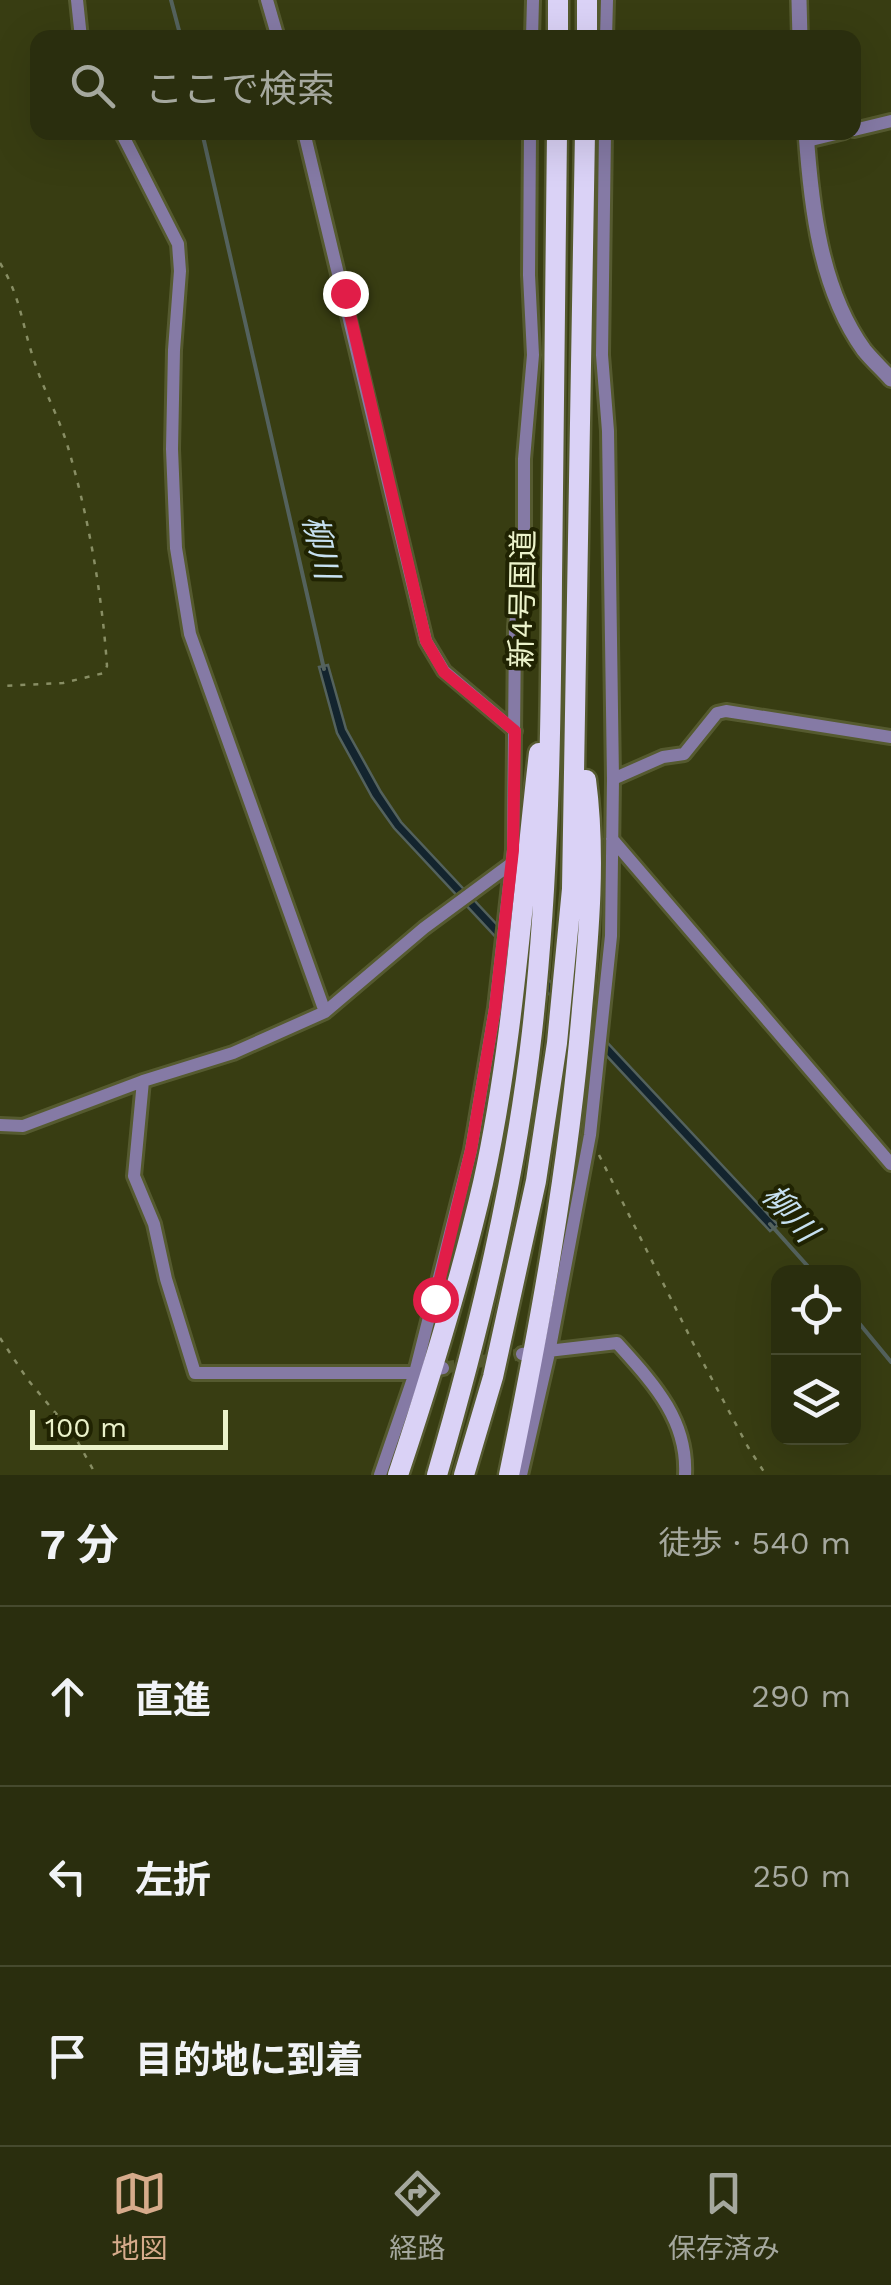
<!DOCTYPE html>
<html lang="ja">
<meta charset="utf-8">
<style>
:root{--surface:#2a2e0e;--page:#363a1c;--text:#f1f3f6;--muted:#a5a89e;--line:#464a2e;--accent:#d6ab8b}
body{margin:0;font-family:"Work Sans","Noto Sans JP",sans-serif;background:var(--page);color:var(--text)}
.controls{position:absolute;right:30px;bottom:30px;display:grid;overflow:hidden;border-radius:20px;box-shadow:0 10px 40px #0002}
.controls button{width:90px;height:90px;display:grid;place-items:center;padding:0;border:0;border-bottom:2px solid var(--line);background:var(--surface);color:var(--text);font:50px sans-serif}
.scale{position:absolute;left:30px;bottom:25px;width:198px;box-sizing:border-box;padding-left:10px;border:5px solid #ebf2ca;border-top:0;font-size:28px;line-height:35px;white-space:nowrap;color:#ebf2ca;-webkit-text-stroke:8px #202302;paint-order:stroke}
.stop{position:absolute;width:30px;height:30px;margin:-22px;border:8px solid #e11d48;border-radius:50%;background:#fff}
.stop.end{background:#e11d48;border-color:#fff;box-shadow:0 2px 10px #0008}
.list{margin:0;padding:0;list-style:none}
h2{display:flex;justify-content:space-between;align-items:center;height:130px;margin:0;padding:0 40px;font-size:42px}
h2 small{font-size:32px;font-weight:400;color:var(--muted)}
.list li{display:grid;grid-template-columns:65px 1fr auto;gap:30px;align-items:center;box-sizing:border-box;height:180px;padding:0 40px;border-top:2px solid var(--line)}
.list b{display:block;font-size:38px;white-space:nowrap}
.list em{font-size:32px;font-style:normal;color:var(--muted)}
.icon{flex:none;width:55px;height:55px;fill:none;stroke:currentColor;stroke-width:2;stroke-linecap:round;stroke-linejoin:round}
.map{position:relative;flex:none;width:891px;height:1475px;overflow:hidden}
.search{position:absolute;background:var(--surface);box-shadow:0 10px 40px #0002;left:30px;right:30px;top:30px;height:110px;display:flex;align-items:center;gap:25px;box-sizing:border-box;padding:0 35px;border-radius:20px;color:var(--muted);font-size:38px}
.sheet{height:670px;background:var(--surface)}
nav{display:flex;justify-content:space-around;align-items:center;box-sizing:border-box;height:140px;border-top:2px solid var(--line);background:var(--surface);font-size:28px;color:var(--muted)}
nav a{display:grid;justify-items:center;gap:5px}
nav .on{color:var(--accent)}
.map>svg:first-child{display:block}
.water{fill:#13242e;stroke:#54625d;stroke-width:2.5}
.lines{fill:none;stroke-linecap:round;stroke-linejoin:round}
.stream{stroke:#54625d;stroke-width:4}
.minor-tunnel{stroke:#53582e;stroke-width:12;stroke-dasharray:12 6;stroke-linecap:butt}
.minor-casing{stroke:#555a2f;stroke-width:18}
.tertiary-casing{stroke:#555a2f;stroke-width:20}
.trunk-casing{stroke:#555a2f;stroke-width:25}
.path{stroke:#888e64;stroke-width:2.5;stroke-dasharray:5 8;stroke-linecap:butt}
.minor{stroke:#857aa5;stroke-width:12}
.tertiary{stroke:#857aa5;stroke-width:15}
.trunk{stroke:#dad2f6;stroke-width:20}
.route{stroke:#e11d48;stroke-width:12}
.labels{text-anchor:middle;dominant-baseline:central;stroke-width:8;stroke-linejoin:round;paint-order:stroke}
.street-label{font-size:30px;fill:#ebf2ca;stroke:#202302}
.water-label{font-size:32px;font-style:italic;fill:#c6e0f0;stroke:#202302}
</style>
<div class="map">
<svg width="891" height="1475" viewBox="0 0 891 1475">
<rect width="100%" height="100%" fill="#383d12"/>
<path class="water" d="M328,665L346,729L381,792L401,822L778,1225L770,1231L394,828L372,797L337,733L319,667Z"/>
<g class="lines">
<path class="stream" d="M171,0L181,38
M202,132L324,669
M770,1224L813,1272
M854,1317L891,1362"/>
<path class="minor-tunnel" d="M443,1368L522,1354"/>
<defs>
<path id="minor" d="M77,0L81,38
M267,0L278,38
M532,38L533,0
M606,38L607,0
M854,130L891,121
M121,132L178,244L180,271L174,350L172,449L176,548L190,634L325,1012
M304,132L426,641L444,671L515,731
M807,141L844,132
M613,779L663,757L684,754L717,713L726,711L891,737
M612,839L891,1164
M143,1081L134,1176L154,1224L166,1279L195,1373H415L443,1368
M0,1125L23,1126L143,1081L233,1053L325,1012L424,928L512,863
M522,1354L617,1343C652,1382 688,1419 685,1475
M380,1475L415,1373L471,1150L495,1008L513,850L515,627L524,536V459L533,355L529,275L530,132
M521,1475L549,1353L590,1135L611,936L613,779L608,431L602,355L605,132"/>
<path id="tertiary" d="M799,0L800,38
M806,132C811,205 820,289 864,350C872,360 882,369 891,379"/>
<path id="trunk" d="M558,38V0
M587,38V0
M398,1475C430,1379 460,1282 483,1183C514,1042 522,896 539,753
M437,1475C479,1330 515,1182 532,1032C549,881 551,730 552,579C554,430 555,281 557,132
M464,1475L493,1377L536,1181L557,1043L572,889L585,132
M509,1475C541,1320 569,1166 582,1009C589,934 596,855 586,780"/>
</defs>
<use href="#minor" class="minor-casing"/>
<use href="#tertiary" class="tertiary-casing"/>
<use href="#trunk" class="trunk-casing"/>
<path class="path" d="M0,263C21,298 21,321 33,357C42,387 58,415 67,444C88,514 102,593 107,666L104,673L63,683L0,686
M599,1155L697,1351L748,1447L766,1475
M0,1338L28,1380L74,1435L96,1475"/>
<use href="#minor" class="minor"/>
<use href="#tertiary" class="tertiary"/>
<use href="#trunk" class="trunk"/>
</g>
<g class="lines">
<path class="route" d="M345,293L426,641L444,672L515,731L513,850L495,1008L471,1150L435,1299"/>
</g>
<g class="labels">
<g class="street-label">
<text transform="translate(522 599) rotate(-89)">新4号国道</text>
</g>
<g class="water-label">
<text transform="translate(321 547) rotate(77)">柳川</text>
<text transform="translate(790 1213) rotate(48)">柳川</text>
</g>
</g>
</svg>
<div class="controls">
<button><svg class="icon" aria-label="locate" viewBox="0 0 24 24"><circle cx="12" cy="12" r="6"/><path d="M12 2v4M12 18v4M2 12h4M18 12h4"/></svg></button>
<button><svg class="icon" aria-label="layers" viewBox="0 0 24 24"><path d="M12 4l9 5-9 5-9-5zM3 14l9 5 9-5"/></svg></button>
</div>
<div class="scale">100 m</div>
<div class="stop" style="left:435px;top:1299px"></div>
<div class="stop end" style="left:345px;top:293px"></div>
<div class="search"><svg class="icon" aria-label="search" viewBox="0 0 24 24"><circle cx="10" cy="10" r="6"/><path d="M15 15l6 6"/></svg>ここで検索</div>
</div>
<section class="sheet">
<h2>7 分<small>徒歩 · 540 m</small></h2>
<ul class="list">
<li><svg class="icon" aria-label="ahead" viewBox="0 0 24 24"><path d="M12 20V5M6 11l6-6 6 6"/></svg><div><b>直進</b></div><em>290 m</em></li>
<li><svg class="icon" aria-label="left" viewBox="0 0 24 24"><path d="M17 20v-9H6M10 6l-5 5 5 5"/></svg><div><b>左折</b></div><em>250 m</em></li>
<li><svg class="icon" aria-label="arrive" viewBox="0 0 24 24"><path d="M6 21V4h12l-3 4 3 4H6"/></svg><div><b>目的地に到着</b></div></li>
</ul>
</section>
<nav>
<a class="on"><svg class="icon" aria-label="map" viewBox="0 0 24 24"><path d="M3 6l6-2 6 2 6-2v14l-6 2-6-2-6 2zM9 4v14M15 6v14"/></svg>地図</a>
<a><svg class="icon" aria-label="directions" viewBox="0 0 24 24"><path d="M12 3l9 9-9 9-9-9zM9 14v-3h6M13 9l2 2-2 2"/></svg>経路</a>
<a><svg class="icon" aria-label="saved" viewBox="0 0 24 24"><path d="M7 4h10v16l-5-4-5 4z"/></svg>保存済み</a>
</nav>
